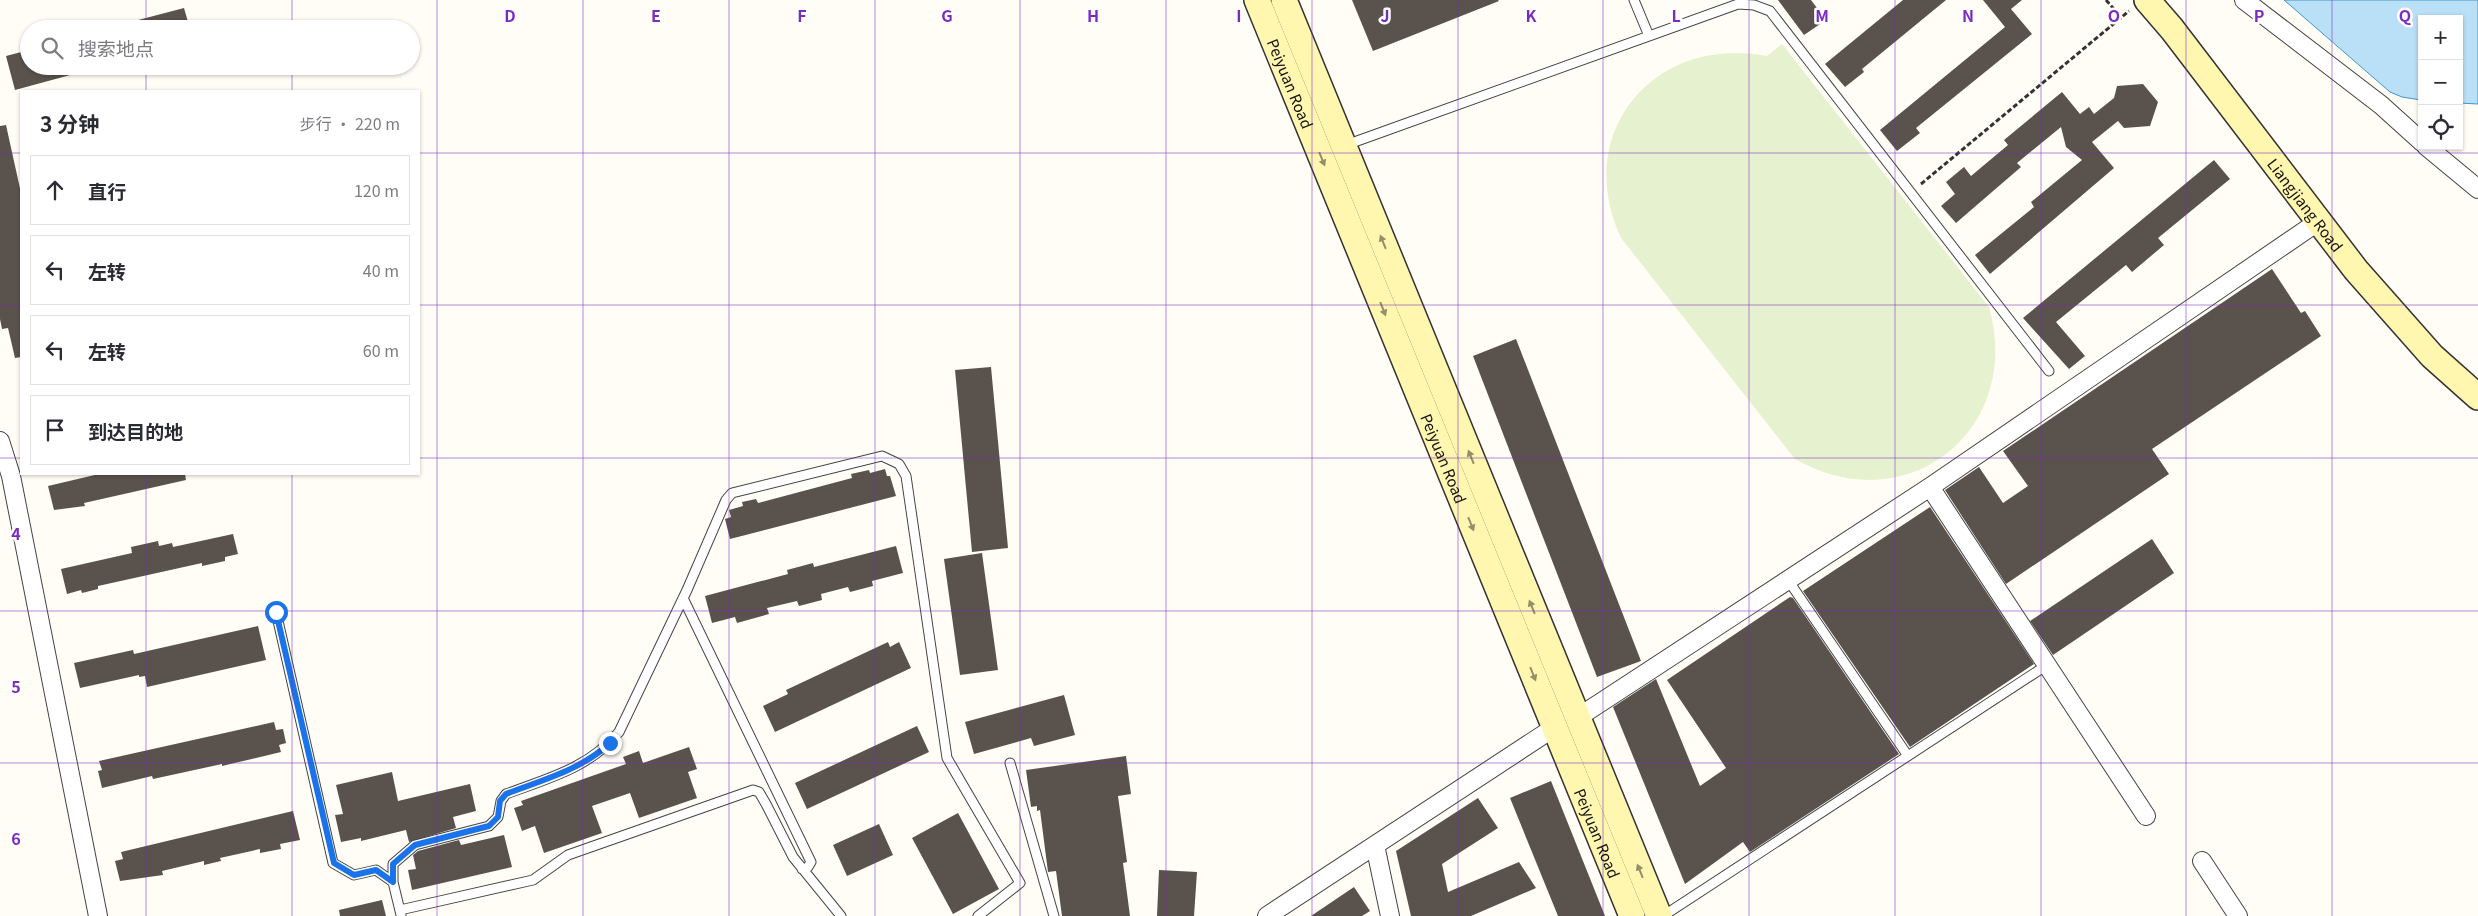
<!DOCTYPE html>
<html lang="zh">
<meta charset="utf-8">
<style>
:root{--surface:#fff;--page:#f7f7f7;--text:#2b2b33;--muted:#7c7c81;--line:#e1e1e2}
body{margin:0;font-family:Georgia,"Noto Sans SC",serif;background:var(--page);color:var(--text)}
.controls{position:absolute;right:15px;top:15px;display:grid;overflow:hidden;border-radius:0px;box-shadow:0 1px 4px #0004}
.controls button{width:45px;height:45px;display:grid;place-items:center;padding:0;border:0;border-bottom:1px solid var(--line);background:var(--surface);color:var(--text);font:25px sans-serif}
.stop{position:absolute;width:15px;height:15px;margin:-11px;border:4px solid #1a73e8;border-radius:50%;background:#fff}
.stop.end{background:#1a73e8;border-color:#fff;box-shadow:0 1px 5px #0008}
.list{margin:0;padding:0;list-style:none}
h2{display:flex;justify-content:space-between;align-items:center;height:65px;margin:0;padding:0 20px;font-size:21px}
h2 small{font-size:16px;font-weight:400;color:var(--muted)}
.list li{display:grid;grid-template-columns:32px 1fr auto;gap:15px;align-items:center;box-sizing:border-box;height:70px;margin:0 10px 10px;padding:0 10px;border:1px solid var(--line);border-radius:0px}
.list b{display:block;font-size:19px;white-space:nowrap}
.list em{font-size:16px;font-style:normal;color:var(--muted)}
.icon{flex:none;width:28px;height:28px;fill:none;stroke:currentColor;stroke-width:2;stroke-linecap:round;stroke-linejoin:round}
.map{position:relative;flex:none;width:2478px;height:916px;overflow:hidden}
.search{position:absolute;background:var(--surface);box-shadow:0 1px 4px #0004;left:20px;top:20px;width:400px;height:55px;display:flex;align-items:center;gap:12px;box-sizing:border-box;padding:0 18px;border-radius:28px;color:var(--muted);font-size:19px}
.panel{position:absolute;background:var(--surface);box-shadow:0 1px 4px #0004;left:20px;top:90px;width:400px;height:385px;border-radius:0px}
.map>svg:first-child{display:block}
.pitch{fill:#e6f2cf}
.water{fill:#b9e0f7;stroke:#3f96cf}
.building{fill:#5a524d}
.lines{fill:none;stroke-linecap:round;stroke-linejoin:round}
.lane-casing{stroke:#444;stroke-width:11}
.street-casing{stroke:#444;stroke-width:20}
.secondary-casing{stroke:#333;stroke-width:28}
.path{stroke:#333;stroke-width:3;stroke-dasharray:5 2.5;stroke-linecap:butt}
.lane{stroke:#fff;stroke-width:9}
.street{stroke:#fff;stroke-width:18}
.secondary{stroke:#fff6b0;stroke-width:25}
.oneway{fill:#948f68}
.route{stroke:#1a73e8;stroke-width:6}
.grid{fill:none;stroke:#7b2cbf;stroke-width:1;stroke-opacity:0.55}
.labels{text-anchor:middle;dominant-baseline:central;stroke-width:5;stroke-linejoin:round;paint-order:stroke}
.street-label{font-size:15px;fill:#111;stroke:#fff}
.grid-label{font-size:16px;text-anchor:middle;font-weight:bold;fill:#7b2cbf;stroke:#fff;stroke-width:5;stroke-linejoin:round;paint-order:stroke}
</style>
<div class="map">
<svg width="2478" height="916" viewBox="0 0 2478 916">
<rect width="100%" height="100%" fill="#fffdf5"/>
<path class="pitch" d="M1782,44L1989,307C2024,431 1906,523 1795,459L1621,238C1572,133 1654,34 1767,56Z"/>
<path class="water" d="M2284,0H2478V104L2459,103V19H2422L2421,100L2402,97L2390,92Z"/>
<path class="building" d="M1352,0H1498L1499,1L1373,51Z
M1778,0H1811L1826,20L1804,35Z
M1903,0H1946L1862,69L1864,72L1845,87L1825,64Z
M1983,0H2022L2011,9L2032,34L1916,128L1920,133L1897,151L1880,130L2005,27Z
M184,8L190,29H124L123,24Z
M29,50V66H85V71L15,90L6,56Z
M2143,84L2158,102L2150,126L2124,128L2118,121L2092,142L2114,168L1990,274L1975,255L2034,207L2031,202L2082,160L2066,147L2061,127L2017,163L2021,167L1956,223L1941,206L1955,194L1946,182L1964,167L1971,176L2008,145L2004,140L2062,92L2080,114L2089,107L2094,114L2114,98L2117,86Z
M6,125L21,193V357L15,358L8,328L2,329L0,319V126Z
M2214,160L2230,179L2158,238L2164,245L2132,272L2126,265L2056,322L2085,356L2069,369L2023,318Z
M2272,269L2301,313L2305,311L2321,336L2152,449L2169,474L2006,584L1945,490L1979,467L2003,503L2028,486L2003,451Z
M1516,339L1641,661L1597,677L1473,356Z
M991,367L1008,548L972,552L955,370Z
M885,469L887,476H890L896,496L730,539L725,519L731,517L729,510L743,506L742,502L756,499L758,503L852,478L851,474L869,470L870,473Z
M99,474H185L186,480L84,503L85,506L54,510L48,486Z
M1930,507L2034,664L1910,747L1803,591Z
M233,534L238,554L225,557V561L202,566V563L98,586V589L82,593L81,590L67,594L61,569L132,553L131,547L158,541L159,546L172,543L173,547Z
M2152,539L2174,573L2053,655L2030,621Z
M896,546L903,573L872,581L873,586L850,592L848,587L821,594L822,600L799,606L797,601L767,608L769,614L737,623L735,617L712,623L705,596L788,574L787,570L813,563L814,567Z
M982,553L998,670L960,675L944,559Z
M1790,597L1793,598L1899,754L1750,852L1743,842L1685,884L1613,707L1656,679L1700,786L1726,768L1667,680Z
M258,626L266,660L147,687L145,676L139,677V675L80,688L74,663L133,650L134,654Z
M888,642L890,647L899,642L911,668L775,732L763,706L788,694L786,690Z
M1064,695L1075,735L1034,746L1031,738L974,754L965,722Z
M274,722L276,730L283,729L286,743L279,745L281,752L222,766V764L153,779L152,776L102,788L98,771L102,770L99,761Z
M917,726L929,752L807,809L795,783Z
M689,747L697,769L688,772L697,798L639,818L630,793L592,806L602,833L544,853L535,826L522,831L514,808L523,805L521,801L626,764L623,757L639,751L643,763Z
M1126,756L1131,794L1118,796L1127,862L1123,863L1130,916H1062L1056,871L1048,872L1040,810L1037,811V806L1031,807L1026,770Z
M392,772L398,801L470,784L476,811L453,817L456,828L409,842L406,830L361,841V838L341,842L335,815L343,814L336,785Z
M1551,781L1605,916H1558L1510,798Z
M1478,798L1498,828L1442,864L1448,892L1519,862L1536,888L1471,916H1411L1396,851Z
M293,811L300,840L280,844L281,849L260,853V849L220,858L221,861L204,865V861L162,871L163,875L120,881L115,861L123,859L121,852Z
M958,813L999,889L953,914L912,838Z
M879,824L893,855L847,876L833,845Z
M504,835L512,867L412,890L408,870L416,869L413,855L418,851L459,840L461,845Z
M1159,870L1197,872L1194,916H1157Z
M1354,887L1370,911L1362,916H1311Z
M382,900L386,916H340L339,910Z"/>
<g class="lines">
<defs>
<path id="lane" d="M1634,0L1649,36
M1346,145L1738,4L1754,5L1770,11L2049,371
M1788,580L1908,756
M683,598L811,862L808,867L802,869
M276,612L333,863L354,875L376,870L393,882L401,915
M1010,763L1054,916
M393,882V864L415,845L489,826L498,817L501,801L506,794C549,778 589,768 619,732L687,590L726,500L732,493L882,456L899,464L906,476L947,758L1020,883L978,916
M400,910L533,880L568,855L753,790L759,792L766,804L793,857L841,916
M1663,916L2047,665"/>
<path id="street" d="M2244,0L2381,105L2422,142
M2426,146L2478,189
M0,441L11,476L98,916
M1930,487L2146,816
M1577,718L1930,487L2319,221
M1375,845L1390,916
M2202,861L2238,916
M1267,916L1555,727"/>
<g id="secondary">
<path id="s1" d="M1257,0L1632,916"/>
<path d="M1284,0L1659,916"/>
<path id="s2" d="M2147,0L2172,29L2356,270L2432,356L2478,397"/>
</g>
</defs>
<use href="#lane" class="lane-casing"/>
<use href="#street" class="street-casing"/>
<use href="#secondary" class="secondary-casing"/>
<path class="path" d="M2106,0L2121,17
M1921,184L2129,11"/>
<use href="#lane" class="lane"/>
<use href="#street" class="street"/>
<use href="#secondary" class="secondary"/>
</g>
<defs><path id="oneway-solid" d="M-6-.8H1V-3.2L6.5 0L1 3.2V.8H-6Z" transform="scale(1.25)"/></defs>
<g class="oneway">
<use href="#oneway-solid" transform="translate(1322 159) rotate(68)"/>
<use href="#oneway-solid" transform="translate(1383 242) rotate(-112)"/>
<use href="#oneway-solid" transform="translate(1383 309) rotate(68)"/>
<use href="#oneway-solid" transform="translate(1471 457) rotate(-112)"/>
<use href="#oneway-solid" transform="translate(1471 524) rotate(68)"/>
<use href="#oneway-solid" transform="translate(1532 607) rotate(-112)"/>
<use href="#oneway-solid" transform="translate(1533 674) rotate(68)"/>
<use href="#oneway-solid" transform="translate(1640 871) rotate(-112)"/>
</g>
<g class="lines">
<path class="route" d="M276,612L334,863L354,875L376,870L393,882V864L415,845L489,826L498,817L500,801L506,794C542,780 581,770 610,743"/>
</g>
<path class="grid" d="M146,0V29M292,0V29M437,0V916M583,0V916M729,0V916M875,0V916M1020,0V916M1166,0V916M1312,0V916M1458,0V916M1603,0V916M1749,0V916M1895,0V916M2041,0V916M2186,0V916M2332,0V916M146,66V91M292,66V91M0,153H21M419,153H2478M0,305H21M419,305H2478M0,458H21M419,458H2478M146,474V916M292,474V916M0,611H2478M0,763H2478"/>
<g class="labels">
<g class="street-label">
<text stroke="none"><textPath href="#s1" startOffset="90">Peiyuan Road</textPath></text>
<text stroke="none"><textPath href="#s2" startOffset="259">Liangjiang Road</textPath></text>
<text stroke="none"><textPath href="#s1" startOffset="495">Peiyuan Road</textPath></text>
<text stroke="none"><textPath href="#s1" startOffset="900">Peiyuan Road</textPath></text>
</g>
</g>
<g class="grid-label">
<text x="510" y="22">D</text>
<text x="656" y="22">E</text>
<text x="802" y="22">F</text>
<text x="947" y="22">G</text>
<text x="1093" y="22">H</text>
<text x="1239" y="22">I</text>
<text x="1385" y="22">J</text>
<text x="1531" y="22">K</text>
<text x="1676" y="22">L</text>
<text x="1822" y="22">M</text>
<text x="1968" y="22">N</text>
<text x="2114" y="22">O</text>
<text x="2259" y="22">P</text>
<text x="2405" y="22">Q</text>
<text x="16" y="540">4</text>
<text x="16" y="693">5</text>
<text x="16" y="845">6</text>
</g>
</svg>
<div class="controls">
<button>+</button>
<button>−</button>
<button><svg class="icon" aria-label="locate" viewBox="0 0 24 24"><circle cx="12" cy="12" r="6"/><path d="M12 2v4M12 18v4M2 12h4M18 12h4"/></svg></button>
</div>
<div class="stop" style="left:276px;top:612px"></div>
<div class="stop end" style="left:610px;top:743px"></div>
<div class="search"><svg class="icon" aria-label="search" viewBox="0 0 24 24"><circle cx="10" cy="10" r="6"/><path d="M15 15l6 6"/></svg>搜索地点</div>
<section class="panel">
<h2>3 分钟<small>步行 · 220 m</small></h2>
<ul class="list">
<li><svg class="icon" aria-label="ahead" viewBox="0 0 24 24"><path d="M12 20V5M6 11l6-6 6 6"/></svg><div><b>直行</b></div><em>120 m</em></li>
<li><svg class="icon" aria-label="left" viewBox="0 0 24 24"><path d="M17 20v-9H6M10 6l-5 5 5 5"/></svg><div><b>左转</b></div><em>40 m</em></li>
<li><svg class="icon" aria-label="left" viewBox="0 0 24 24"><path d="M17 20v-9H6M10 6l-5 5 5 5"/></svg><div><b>左转</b></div><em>60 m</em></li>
<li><svg class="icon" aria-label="arrive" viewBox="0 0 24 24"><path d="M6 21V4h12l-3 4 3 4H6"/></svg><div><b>到达目的地</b></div></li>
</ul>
</section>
</div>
